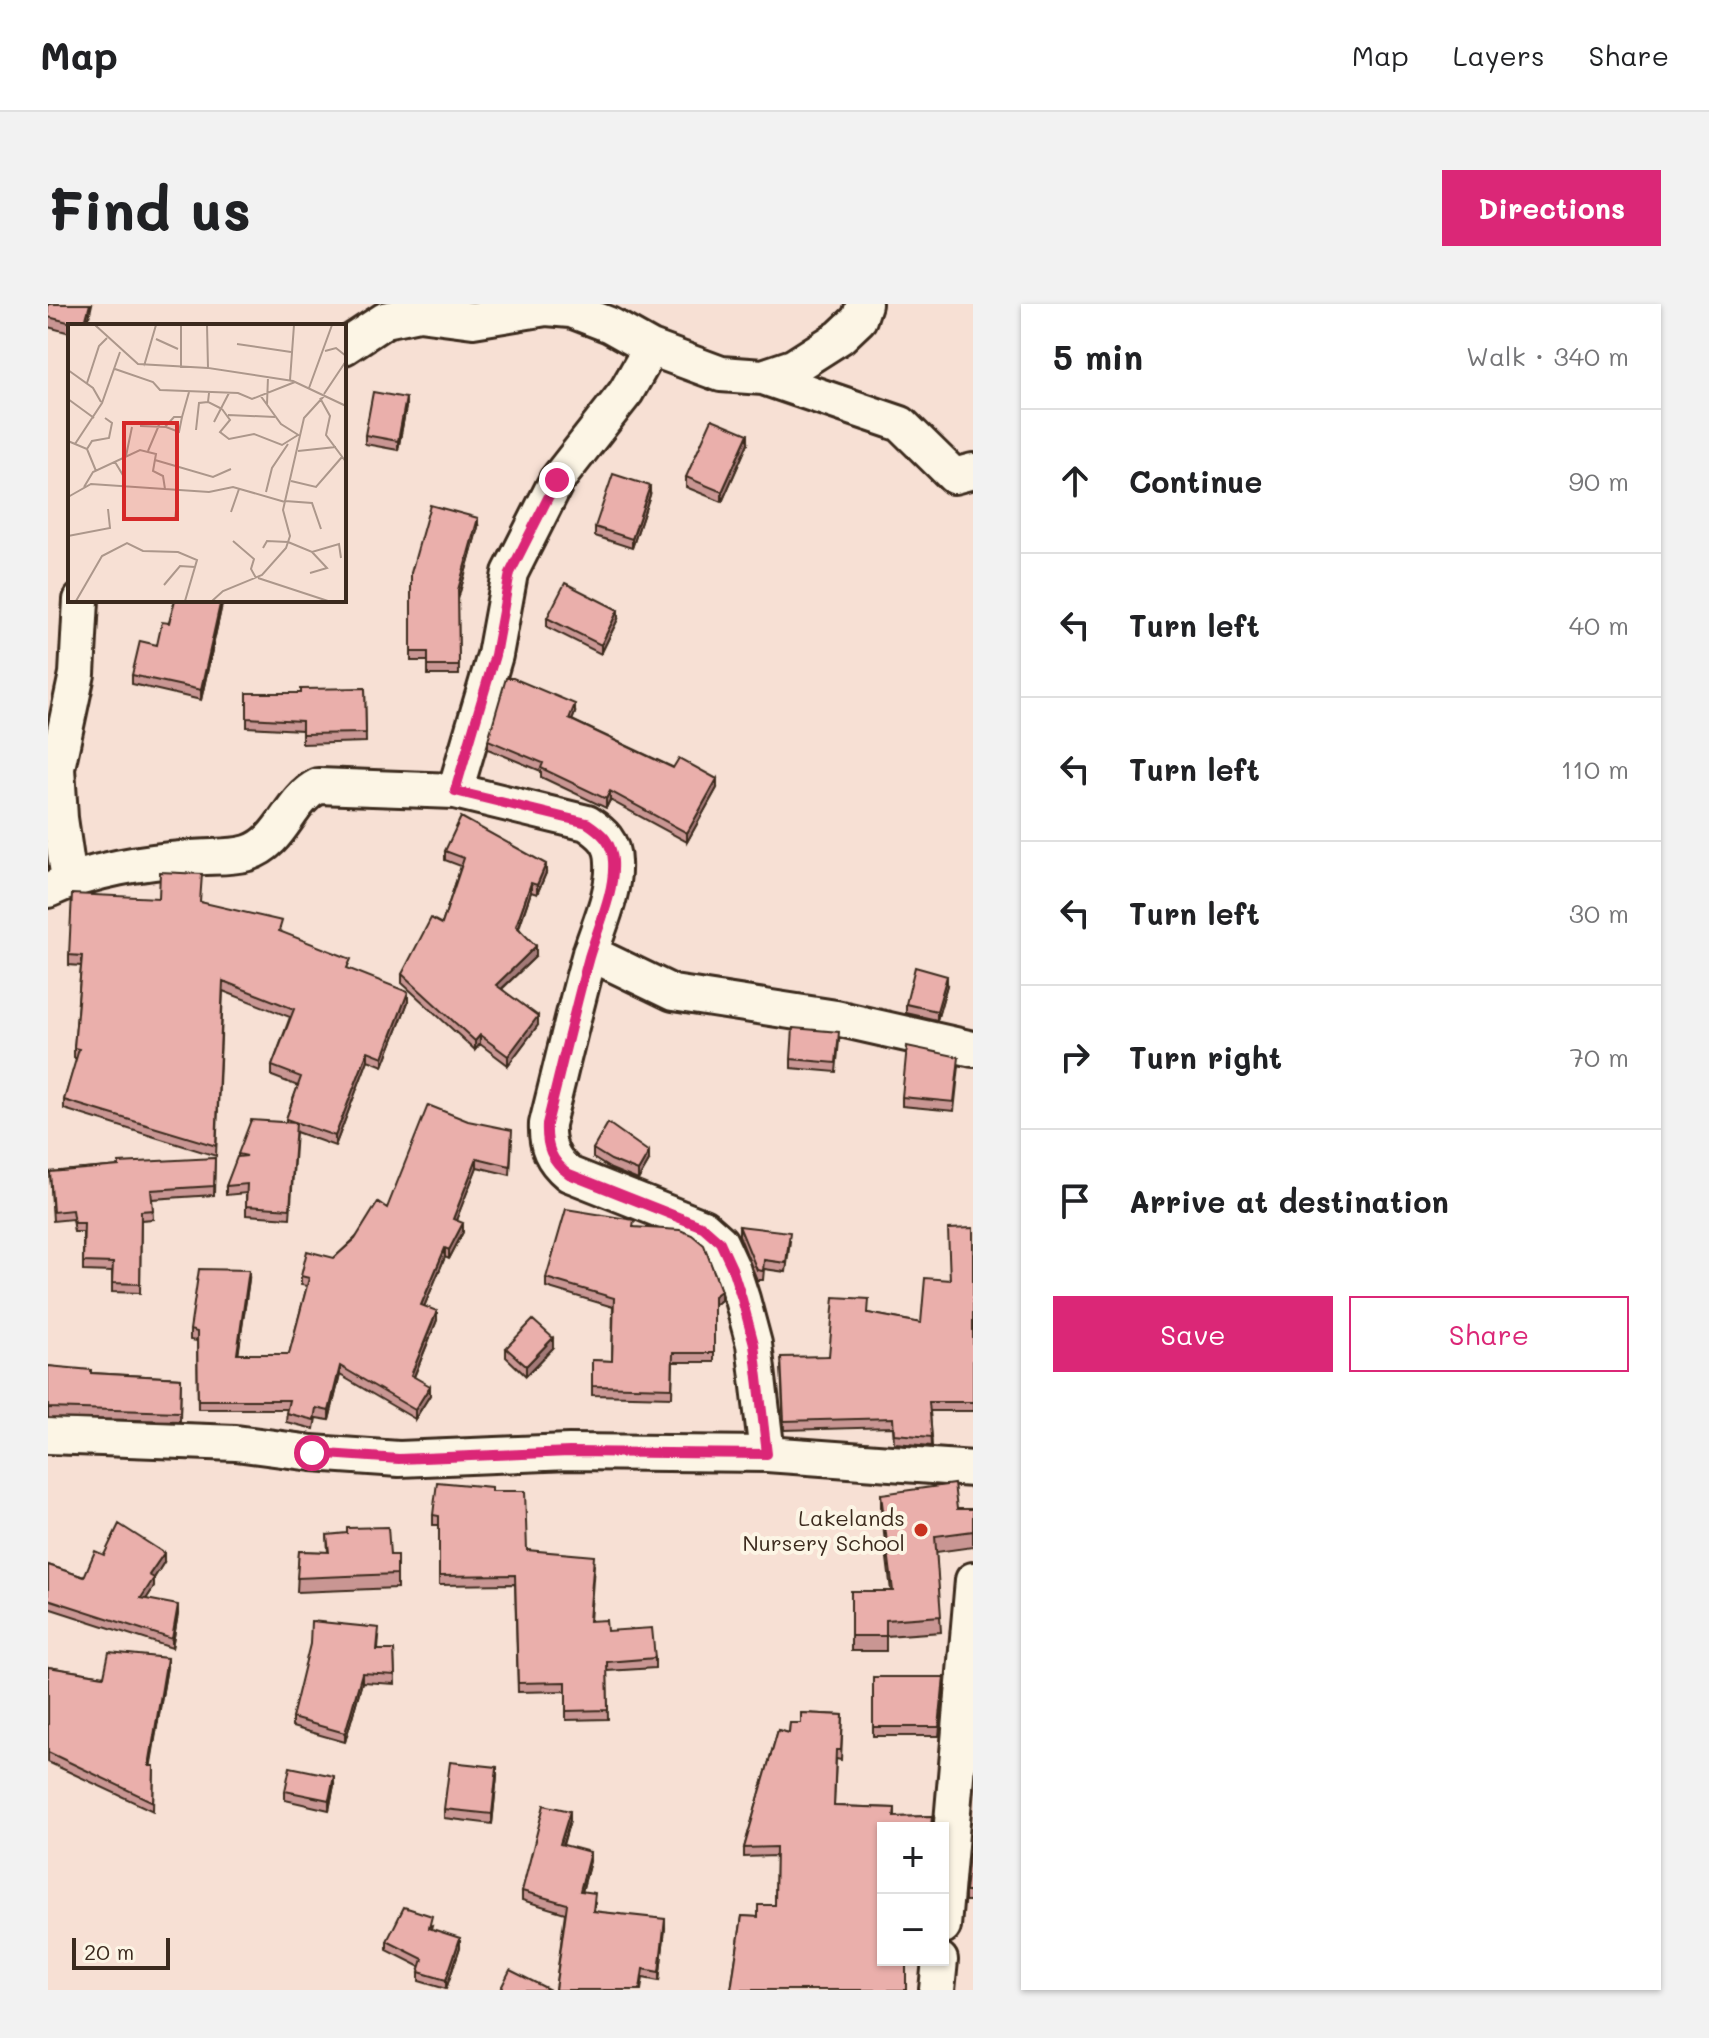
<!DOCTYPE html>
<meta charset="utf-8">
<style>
:root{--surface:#fff;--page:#f2f2f2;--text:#202124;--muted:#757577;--line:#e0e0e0;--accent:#db2777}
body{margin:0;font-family:Mali,sans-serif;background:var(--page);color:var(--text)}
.controls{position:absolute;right:24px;bottom:24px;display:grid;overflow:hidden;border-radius:0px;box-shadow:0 2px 6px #0004}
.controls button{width:72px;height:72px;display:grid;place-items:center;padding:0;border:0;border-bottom:2px solid var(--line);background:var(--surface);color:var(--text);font:40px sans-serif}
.scale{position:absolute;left:24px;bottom:20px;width:98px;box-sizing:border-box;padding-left:8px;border:4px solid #3b2a1e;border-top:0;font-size:22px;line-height:28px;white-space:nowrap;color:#3b2a1e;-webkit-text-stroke:6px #fcf5e5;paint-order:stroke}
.stop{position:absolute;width:24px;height:24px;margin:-18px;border:6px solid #db2777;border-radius:50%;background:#fff}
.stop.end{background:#db2777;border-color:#fff;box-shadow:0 2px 8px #0008}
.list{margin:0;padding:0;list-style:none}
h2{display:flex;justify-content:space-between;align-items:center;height:104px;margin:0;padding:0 32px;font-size:34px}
h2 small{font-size:26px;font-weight:400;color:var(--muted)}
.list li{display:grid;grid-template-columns:52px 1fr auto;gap:24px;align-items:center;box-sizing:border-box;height:144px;padding:0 32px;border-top:2px solid var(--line)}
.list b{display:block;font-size:30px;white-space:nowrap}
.list em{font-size:26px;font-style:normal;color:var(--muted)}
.actions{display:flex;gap:16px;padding:24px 32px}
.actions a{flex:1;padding:18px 0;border:2px solid var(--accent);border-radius:0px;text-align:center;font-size:28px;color:var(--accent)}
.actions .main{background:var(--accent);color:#fff}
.icon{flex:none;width:44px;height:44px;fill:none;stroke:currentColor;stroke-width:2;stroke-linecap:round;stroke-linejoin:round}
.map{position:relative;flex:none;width:925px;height:1686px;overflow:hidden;border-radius:0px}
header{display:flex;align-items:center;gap:48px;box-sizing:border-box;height:112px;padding:0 40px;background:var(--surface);border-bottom:2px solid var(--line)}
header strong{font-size:38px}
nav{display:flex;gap:44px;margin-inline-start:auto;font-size:28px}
.intro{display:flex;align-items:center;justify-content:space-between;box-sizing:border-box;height:192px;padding:0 48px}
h1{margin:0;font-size:56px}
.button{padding:20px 36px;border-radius:0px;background:var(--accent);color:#fff;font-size:28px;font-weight:700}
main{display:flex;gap:48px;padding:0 48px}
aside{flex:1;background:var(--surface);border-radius:0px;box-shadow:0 2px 6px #0004}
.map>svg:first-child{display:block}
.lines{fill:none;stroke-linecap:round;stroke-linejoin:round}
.street-casing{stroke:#3b2a1e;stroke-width:40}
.street{stroke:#fcf5e5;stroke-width:34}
.wall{fill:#c99693;stroke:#3b2a1e;stroke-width:2}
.shaded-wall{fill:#a47a78;stroke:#3b2a1e;stroke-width:2}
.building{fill:#eaafab;stroke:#3b2a1e;stroke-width:2}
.route{stroke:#db2777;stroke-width:10}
.poi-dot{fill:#c8321e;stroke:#fcf5e5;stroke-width:3}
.labels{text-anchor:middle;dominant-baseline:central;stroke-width:8;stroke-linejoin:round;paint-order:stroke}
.poi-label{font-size:22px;fill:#3b2a1e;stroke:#fcf5e5;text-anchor:end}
.inset-road{fill:none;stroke:#ac978b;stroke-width:2}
.view{fill:#d62828;fill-opacity:0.15;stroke:#d62828;stroke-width:4}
.inset-edge{fill:none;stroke:#3b2a1e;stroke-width:4}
</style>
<header>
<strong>Map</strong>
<nav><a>Map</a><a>Layers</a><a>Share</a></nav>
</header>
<div class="intro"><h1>Find us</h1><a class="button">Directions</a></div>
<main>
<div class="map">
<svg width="925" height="1686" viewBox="0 0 925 1686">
<rect width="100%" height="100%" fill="#f7e0d4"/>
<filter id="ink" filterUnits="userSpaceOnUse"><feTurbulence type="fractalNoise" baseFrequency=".0125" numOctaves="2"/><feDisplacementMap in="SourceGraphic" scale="16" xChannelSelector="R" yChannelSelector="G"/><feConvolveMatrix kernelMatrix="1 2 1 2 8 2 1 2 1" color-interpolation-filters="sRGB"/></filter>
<g filter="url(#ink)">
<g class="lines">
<defs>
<path id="street" d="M296,43L337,16L371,9L425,16L498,4L523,6L562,21L603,44L673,70L715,73L745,63L792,33L811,15L816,0
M715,73L853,120L906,172L925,167
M407,487L447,351L462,269L509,176L578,88L603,44
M21,576L12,514L9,464L29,370L33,296
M0,586C45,565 95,558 144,554C163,552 182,554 200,549C235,538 240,497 270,482L407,487L539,519C554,529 565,538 565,558C567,589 550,623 541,653C526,708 513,764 499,820C498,842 504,856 521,870L655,923L672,938L684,964L694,995L706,1040L719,1150
M542,649L625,689L788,714L925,745
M0,1132L188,1139L264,1149L351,1155L521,1148L719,1150L925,1165
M895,1622L925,1276
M889,1686L892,1656"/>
</defs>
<use href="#street" class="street-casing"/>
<use href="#street" class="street"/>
</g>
<path class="wall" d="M0,0L39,22H22V29L0,23Z
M358,103L350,146L317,140V131Z
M700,139L674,198L638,183V173Z
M602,191L584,244L547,232V223Z
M430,223L410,295L411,371H380V357H363V269Z
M127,296H175L153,396L84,380V371L109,341L121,319Z
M499,314L570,315L553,350L499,323Z
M317,384L318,438L254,440V426L199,423V389H253Z
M527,409L524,416L669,484L639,538L562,496L558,504L493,473V467L440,445V436Z
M397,547L498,569L489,590L483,588L471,624L488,652L454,685L490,721L460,761L432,740L427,746L354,679V670L394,620L413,562L397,556Z
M153,598L233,628L360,698L335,762L320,756L287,842L248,828L242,914L198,911V889L178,891V882L190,853V850L238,819V815L250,782L224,772V762L242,713L175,687L168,852L16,805V796L29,754H26V744L33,662L21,661V651Z
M899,681L889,716L858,709V700Z
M791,737L788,768L743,764V755Z
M911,762L906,807L854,802V793Z
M464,835L462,871L429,863L408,916L415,928L401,955L397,953L376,1002L389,1016L366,1073L382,1091L367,1115L292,1071L281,1116L268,1114L266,1125L238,1118L239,1105H150L149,1037L142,1036V1026L201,975L190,1050H241L259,982L253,981V972L286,954L339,904Z
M545,845L601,857L590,876L563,865L545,854Z
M167,854L166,891L104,895L105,915L93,916L92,989L64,988V968L35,967V928H26L24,915L5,917L2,868Z
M691,922L742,937L738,968L716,965L715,976H709L691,931Z
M586,923L673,996L666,1002V1058H625L624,1093L544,1091V1056L564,1057L565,1003L498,983V974Z
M925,924V1107H882L884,1142L846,1139L845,1123L736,1126L733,1062L781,1052L820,1009L873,1019L901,976Z
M458,1044H505L478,1072L458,1053Z
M0,1062L43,1069L133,1074L132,1117L0,1114Z
M443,1187L479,1246L546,1261L542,1317L607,1354V1364L559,1367L560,1415L518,1416V1387L470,1388L467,1280L391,1281V1221H385V1211Z
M833,1190L909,1205H925V1243L888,1248L893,1328L838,1332V1347H803V1287H843L833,1205Z
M279,1231L342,1251H349V1284L249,1288L251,1247L280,1248Z
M56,1251L116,1258L106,1274V1283L98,1295L130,1310L124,1344L0,1304V1261L36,1273Z
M331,1333L330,1346H346L347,1380L314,1378L297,1438L244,1423V1414Z
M0,1363L56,1372L119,1363L102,1462H106L105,1507L0,1458Z
M825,1373L896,1382L891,1432H825Z
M753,1409L795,1411L793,1456L788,1455L786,1502L847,1504V1513L884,1512L883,1524H835V1656H858V1686H683L694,1612L710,1613V1601H727L728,1552L696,1553V1544L730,1426L741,1429L742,1419H753Z
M449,1472L444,1520L396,1514V1505Z
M286,1481L281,1506L237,1496V1487Z
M522,1516L515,1541L542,1557L534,1587L547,1598L546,1607L617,1624L611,1677L595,1674L593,1686H507L517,1609L474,1596V1587Z
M925,1550V1597H917V1588Z
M384,1621L383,1625L412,1643L398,1685L371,1677V1668L373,1663L339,1646V1637Z"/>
<path class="shaded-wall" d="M42,0H44L39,22H36Z
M358,94V103L350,146V137Z
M700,130V139L674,198V188Z
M602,182V191L584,244V235Z
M430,214V223L410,295V286Z
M173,296H175L153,396V386Z
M570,306V315L553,350V341Z
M527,400V409L521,424V415Z
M669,475V484L639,538V529Z
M562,487V496L558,504V495Z
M498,560V569L489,590V581Z
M483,579V588L468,631V622Z
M488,642V652L448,690V681Z
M899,672V681L889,716V707Z
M360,688V698L335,762V753Z
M490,712V721L460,761V752Z
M432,731V740L427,746V737Z
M320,747V756L287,842V832Z
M601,848V857L590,876V867Z
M429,854V863L405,924V915Z
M415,919V928L401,955V946Z
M397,944V953L373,1010V1001Z
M201,966V975L189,1059V1050Z
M673,987V996L666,1002V992Z
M389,1007V1016L363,1080V1071Z
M505,1034V1044L478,1072V1062Z
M292,1062V1071L281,1116V1107Z
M382,1082V1091L367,1115V1106Z
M116,1249V1258L106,1274V1283L93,1303V1294L101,1271Z
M130,1301V1310L124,1344V1335Z
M119,1354V1363L101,1471V1462Z
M314,1369V1378L297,1438V1429Z
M449,1463V1472L444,1520V1510Z
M286,1472V1481L281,1506V1496Z
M522,1507V1516L512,1549V1540Z
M542,1548V1557L532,1596V1587Z
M617,1615V1624L611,1677V1668Z
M412,1634V1643L398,1685V1676Z"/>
<path class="building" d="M0,0H42L36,22L0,13Z
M325,88L358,94L350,137L317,131Z
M664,115L700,130L674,188L638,173Z
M565,170L602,182L584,235L547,223Z
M382,201L430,214L410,286L411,362H380V348H363V269Z
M517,279L570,306L553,341L499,314Z
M127,296H173L153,386L84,371L92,337L109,341L114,318L121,319Z
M458,374H465L527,400L521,415L625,464L631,454L669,475L639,529L562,487L558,495L493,464L495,459L440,436Z
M317,384L318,429L254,430V417L199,414V389H253V385Z
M413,513L498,560L489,581L483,579L468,622L488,642L448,681L490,712L460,752L432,731L427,737L354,670L383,614L394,620L416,554L397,547Z
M112,568L154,570L152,598L234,617L231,627L303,655L299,664L360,688L335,753L320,747L287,832L238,815L253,773L224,762L246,705L175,677L168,842L16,796L31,745L26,744L34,652L21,651L24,590L111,594Z
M867,663L899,672L889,707L858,700Z
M745,724L791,728L788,759L743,755Z
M859,742L911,753L906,798L854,793Z
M380,801L420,817L464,826L462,862L429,854L405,915L415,919L401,946L397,944L373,1001L389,1007L363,1071L382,1082L367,1106L292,1062L281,1107L268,1104L266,1116L238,1109L241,1096H150L149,1028L142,1026L151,965L201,966L189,1050H241L261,974L253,972L259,947L286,954L307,935L330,898L339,904Z
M203,816L248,819L242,905L198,902L199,880L178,882L189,853L199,852L190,850Z
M560,819L601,848L590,867L563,856L545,845Z
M167,854L166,882L103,886L105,906L93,907L92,980L64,979L65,959L35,958L36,919H26L24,906L5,908L2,868L71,862V859Z
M518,905L586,916L585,923L632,926L644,931L656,941L673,987L666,992V1049H625L624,1084L544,1082V1056L564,1057L566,994L498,974Z
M691,922L742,928L738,959L716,956L715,967L709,966Z
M925,924V1098H881L884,1133L846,1130L845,1114L736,1117L733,1053L781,1052L786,993L821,995L820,1009L873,1019L877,974L902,976L900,925Z
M485,1016L505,1034L478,1062L458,1044Z
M0,1062L43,1066V1069L133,1074L132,1108L0,1104Z
M389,1178L443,1183V1187H477L479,1246L546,1252L541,1317L558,1316L559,1327L604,1324L607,1354L559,1358L560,1406L518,1407V1378L470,1379L467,1271L391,1272V1212L385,1211Z
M906,1180L909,1205H925V1227L887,1232L893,1312L838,1316V1332H803V1287H845L833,1190Z
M71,1220L116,1249L101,1271L106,1274L93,1294L130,1301L124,1335L0,1295V1261L36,1273L47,1247L56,1251Z
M340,1223L342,1251H349V1270L249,1274L251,1247L281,1248L279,1231L299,1229V1224Z
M263,1317L331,1324L329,1346H346L347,1371L314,1369L297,1429L244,1414L262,1340Z
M61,1348L119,1354L101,1462H106L105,1498L0,1448V1363L56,1372Z
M825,1373H896L891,1423H825Z
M753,1409L795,1411L793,1446H788L786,1502L847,1504L846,1513L884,1512L883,1524H835V1656H858V1686H683L694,1612L710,1613V1601H727L728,1543L696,1544L730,1426L741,1429L742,1419H753Z
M402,1458L449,1463L444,1510L396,1505Z
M242,1463L286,1472L281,1496L237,1487Z
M496,1501L522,1507L512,1540L542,1548L532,1587L547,1589L545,1607L617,1615L611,1668L595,1665L592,1686H507L519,1600L474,1587Z
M921,1550H925V1588H917Z
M356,1603L384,1612L381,1624L412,1634L398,1676L371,1668L375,1655L339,1637Z
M462,1666L502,1686H452Z"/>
</g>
<g class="lines" filter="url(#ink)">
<path class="route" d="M264,1149L351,1155L521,1148L719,1150L706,1040L694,995L684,964L672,938L655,923L521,870C503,857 498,842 499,820C513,764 526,708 541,653C550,623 567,588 565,557C564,538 554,529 539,519L407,487L447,351L462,269L509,176"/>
</g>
<circle class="poi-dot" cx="873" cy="1226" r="8"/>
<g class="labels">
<g class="poi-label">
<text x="857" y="1213">Lakelands<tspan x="857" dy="25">Nursery School</tspan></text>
</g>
</g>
<g transform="translate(20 20)">
<rect width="278" height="278" fill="#f7e0d4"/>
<path class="inset-road" d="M27,1L70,40L140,44M139,1L140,44L225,57L278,82M88,15L110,25M169,20L223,28M257,27L268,24L278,32M76,42L88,1M113,44V1M47,45L85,58L92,66L170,69L184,75L227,58M0,46L25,64L33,78M222,56L226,1M19,59L31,22L39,14M241,64L264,1M141,69L140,78L154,85M256,70L278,37M192,71L213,100L232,112M252,74L262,92L258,111L278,138M0,75L26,94M199,80L200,53M154,85L162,96L152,108L161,115L186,110L214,121L230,111M160,91L207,93M146,98L161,69M72,102L97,103L106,93H114L121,68M98,103L111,108L114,93M128,106L131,79L140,78M0,117L19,125L28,147M7,120L34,79L52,28M19,125L24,117L41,114L44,99L37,94M80,127L91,101M230,127L268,123M58,132L64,103M87,136L145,153L163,145M47,138L56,153L55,164M223,157L248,163L274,133M16,163L25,148L72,126L88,130L85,147L95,152L97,165M198,168L204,144L220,120M0,173L23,160L141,168L165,163L217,178M217,177L244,179L253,205M163,188L171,165M107,197L110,166M0,212L42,204L40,185M165,217L186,235L183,245L188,254M220,218L244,228L271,220L273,234M195,224L199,217L220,218M242,249L259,244L244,228M190,254L260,277M96,261L112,242L127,243M8,277L34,232L59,219L75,227L110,228L129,236L117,277M144,277L155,267L194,251L218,224L222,212L215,186L236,94L257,71"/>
<path class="view" d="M56,99H109V195H56Z"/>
<rect width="278" height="278" class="inset-edge"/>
</g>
</svg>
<div class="controls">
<button>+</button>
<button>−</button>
</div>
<div class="scale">20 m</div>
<div class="stop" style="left:264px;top:1149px"></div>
<div class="stop end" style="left:509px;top:176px"></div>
</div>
<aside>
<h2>5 min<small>Walk · 340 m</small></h2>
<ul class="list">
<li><svg class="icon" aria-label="ahead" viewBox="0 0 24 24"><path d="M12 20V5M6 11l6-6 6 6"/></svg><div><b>Continue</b></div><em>90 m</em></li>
<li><svg class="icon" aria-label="left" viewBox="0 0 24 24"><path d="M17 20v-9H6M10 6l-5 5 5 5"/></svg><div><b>Turn left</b></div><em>40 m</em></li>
<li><svg class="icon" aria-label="left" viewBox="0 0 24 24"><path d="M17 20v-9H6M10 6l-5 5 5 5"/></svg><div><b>Turn left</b></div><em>110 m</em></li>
<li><svg class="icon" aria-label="left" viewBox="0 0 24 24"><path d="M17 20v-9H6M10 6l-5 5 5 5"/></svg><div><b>Turn left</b></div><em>30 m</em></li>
<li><svg class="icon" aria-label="right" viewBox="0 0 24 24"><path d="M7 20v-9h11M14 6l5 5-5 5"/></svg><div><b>Turn right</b></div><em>70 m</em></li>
<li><svg class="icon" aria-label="arrive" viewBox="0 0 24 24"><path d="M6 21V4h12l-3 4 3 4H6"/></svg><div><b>Arrive at destination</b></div></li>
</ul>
<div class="actions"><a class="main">Save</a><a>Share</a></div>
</aside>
</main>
